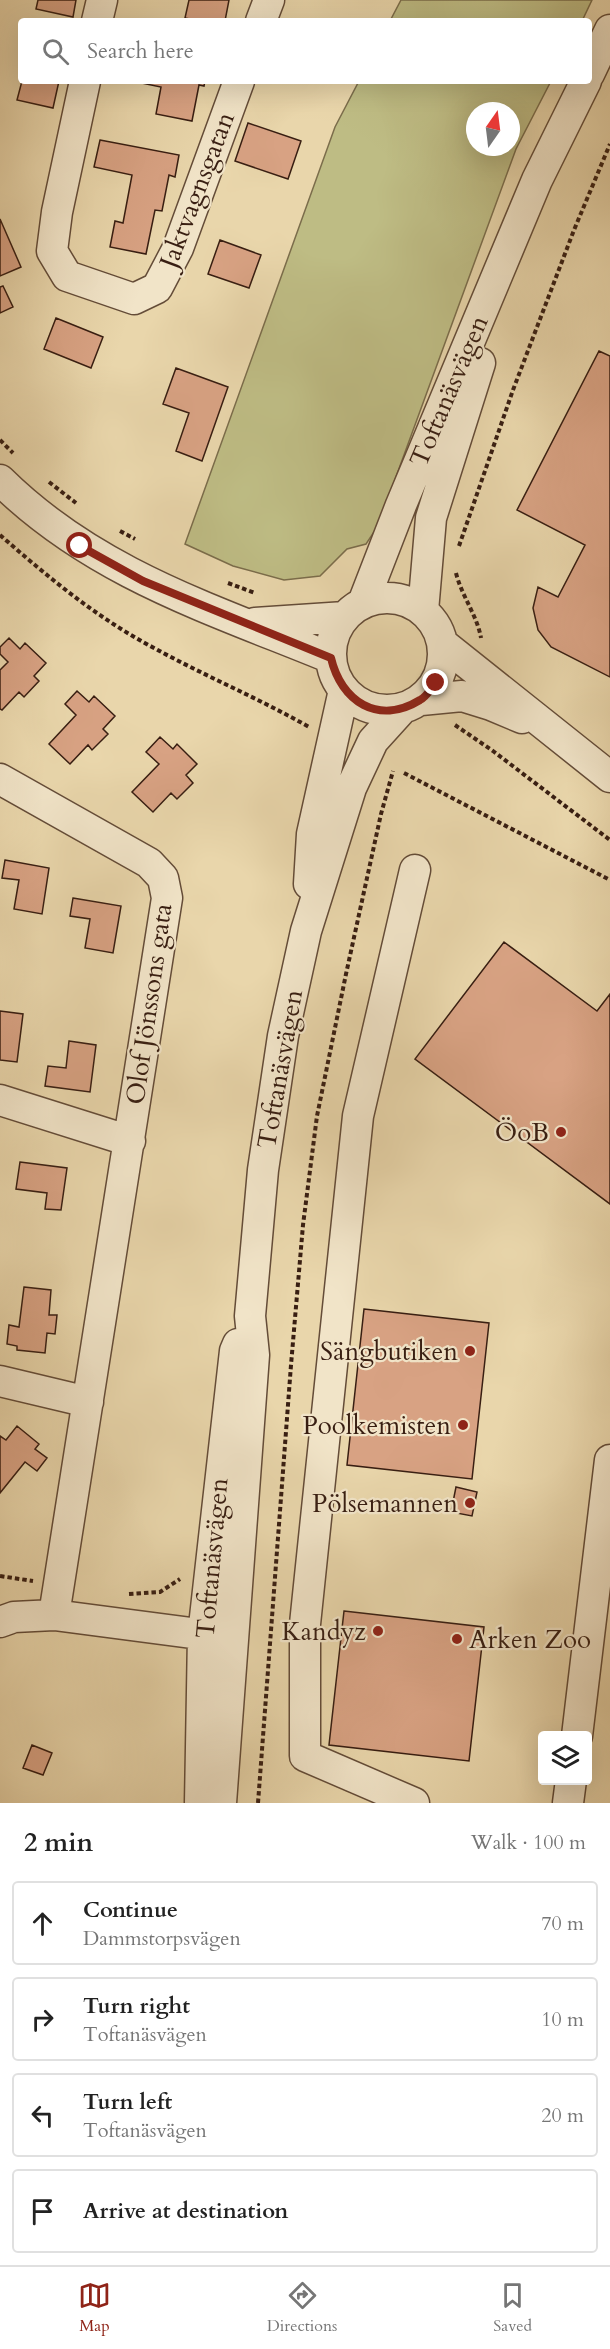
<!DOCTYPE html>
<meta charset="utf-8">
<style>
:root{--surface:#fff;--page:#f2f2f2;--text:#222;--muted:#767676;--line:#e0e0e0;--accent:#8f2418}
body{margin:0;font-family:Cardo,serif;background:var(--page);color:var(--text)}
.controls{position:absolute;right:18px;bottom:18px;display:grid;overflow:hidden;border-radius:6px;box-shadow:0 6px 24px #0002}
.controls button{width:54px;height:54px;display:grid;place-items:center;padding:0;border:0;border-bottom:2px solid var(--line);background:var(--surface);color:var(--text);font:30px sans-serif}
.compass{position:absolute;left:466px;top:102px;width:54px;height:54px;border-radius:50%;background:var(--surface);box-shadow:0 6px 24px #0002;rotate:14deg}
.stop{position:absolute;width:18px;height:18px;margin:-14px;border:4px solid #8f2418;border-radius:50%;background:#fff}
.stop.end{background:#8f2418;border-color:#fff;box-shadow:0 2px 6px #0008}
.list{margin:0;padding:0;list-style:none}
h2{display:flex;justify-content:space-between;align-items:center;height:78px;margin:0;padding:0 24px;font-size:26px}
h2 small{font-size:20px;font-weight:400;color:var(--muted)}
.list li{display:grid;grid-template-columns:39px 1fr auto;gap:18px;align-items:center;box-sizing:border-box;height:84px;margin:0 12px 12px;padding:0 12px;border:2px solid var(--line);border-radius:6px}
.list b{display:block;font-size:22px;white-space:nowrap}
.list p{margin:0;font-size:20px;white-space:nowrap;color:var(--muted)}
.list em{font-size:20px;font-style:normal;color:var(--muted)}
.icon{flex:none;width:33px;height:33px;fill:none;stroke:currentColor;stroke-width:2;stroke-linecap:round;stroke-linejoin:round}
.map{position:relative;flex:none;width:610px;height:1803px;overflow:hidden}
.search{position:absolute;background:var(--surface);box-shadow:0 6px 24px #0002;left:18px;right:18px;top:18px;height:66px;display:flex;align-items:center;gap:15px;box-sizing:border-box;padding:0 21px;border-radius:6px;color:var(--muted);font-size:22px}
.sheet{height:462px;background:var(--surface)}
nav{display:flex;justify-content:space-around;align-items:center;box-sizing:border-box;height:84px;border-top:2px solid var(--line);background:var(--surface);font-size:16px;color:var(--muted)}
nav a{display:grid;justify-items:center;gap:3px}
nav .on{color:var(--accent)}
.map>svg:first-child{display:block}
.green{fill:#bebc84;stroke:#7b6d4b;stroke-width:1.5;fill-rule:evenodd}
.building{fill:#d8a283;stroke:#381e12;stroke-width:1.5}
.lines{fill:none;stroke-linecap:round;stroke-linejoin:round}
.minor-casing{stroke:#644c38;stroke-width:33}
.path{stroke:#381e12;stroke-width:4;stroke-dasharray:4.5 3;stroke-linecap:butt}
.minor{stroke:#f1e4c8;stroke-width:30}
.route{stroke:#8f2418;stroke-width:8}
.poi-dot{fill:#8f2418;stroke:#f1e4c8;stroke-width:2}
.labels{text-anchor:middle;dominant-baseline:central;stroke-width:4.5;stroke-linejoin:round;paint-order:stroke}
.street-label{font-size:26px;fill:#381e12;stroke:#f1e4c8}
.poi-label{font-size:26px;fill:#381e12;stroke:#f1e4c8;text-anchor:end}
</style>
<div class="map">
<svg width="610" height="1803" viewBox="0 0 610 1803">
<rect width="100%" height="100%" fill="#e9d6ab"/>
<filter id="stains"><feTurbulence type="fractalNoise" baseFrequency=".00333" numOctaves="4"/><feColorMatrix values="0 0 0 0 .2 0 0 0 0 .09 0 0 0 0 .02 0 0 0 .5 -.17"/></filter>
<radialGradient id="worn" r=".72"><stop offset=".6" stop-color="#630" stop-opacity="0"/><stop offset="1" stop-color="#630" stop-opacity=".3"/></radialGradient>
<path class="green" d="M401,0H592L582,21H390Z
M359,81H551L516,149L378,526L366,544L347,549L320,576L284,580L233,566L185,544L335,127ZM475,111H511V147H475Z"/>
<path class="building" d="M38,0H76L73,17L36,9Z
M189,0H229L225,21H199L185,18Z
M22,81H59L53,108L17,100Z
M132,81H205L204,86L199,85L192,121L156,114L161,87Z
M248,123L301,141L288,179L235,161Z
M100,140L179,155L175,177L169,175L162,211L155,210L146,254L110,247L115,221L123,223L132,175L94,167Z
M0,219L21,267L0,276Z
M220,240L261,255L249,288L208,274Z
M3,286L13,307L0,313V287Z
M56,318L103,337L91,368L44,349Z
M599,351L610,356V677L551,647L538,630L533,608L538,587L558,597L585,545L517,510Z
M176,368L228,387L202,461L176,451L189,413L163,404Z
M9,638L20,649L25,643L46,663L34,676L39,681L24,697L19,692L2,710L0,709V670L8,662L0,654V647Z
M77,691L89,702L94,696L115,716L103,729L108,734L92,750L88,745L70,764L49,744L76,715L65,704Z
M160,737L173,749L177,744L197,764L186,775L193,783L177,799L171,793L153,812L132,792L159,764L146,752Z
M5,860L49,868L42,914L14,909L19,880L2,878Z
M73,898L121,906L113,953L85,948L90,919L70,916Z
M504,942L597,1011L610,994V1204L415,1059Z
M0,1011L23,1014L17,1062L0,1060Z
M69,1041L96,1045L90,1092L45,1086L48,1066L66,1068Z
M20,1162L67,1168L61,1210L45,1209L47,1193L16,1189Z
M24,1287L51,1290L49,1315H57L55,1334L47,1333L45,1353L17,1350V1346L7,1344L9,1325L19,1327Z
M364,1309L489,1323L472,1479L347,1465Z
M17,1426L39,1444L35,1449L47,1458L37,1471L25,1462L0,1493V1436L6,1440Z
M456,1487L477,1492L472,1516L451,1512Z
M344,1611L484,1627L469,1761L329,1745Z
M32,1745L52,1753L43,1775L23,1768Z"/>
<g class="lines">
<defs>
<path id="minor" d="M97,21L102,0
M261,21L269,0
M589,74L610,30
M85,81L57,212L52,251L67,276L134,299L157,288L178,248L239,81
M0,480C94,573 212,609 331,658
M331 654a56 56 0 1 1 112 0a56 56 0 1 1-112 0Z
M363,603L401,505L537,180L586,81
M423,611L431,518L480,363
M255,623L345,617
M443,644L610,777
M421,700L462,696L491,705L522,718
M0,779L149,863L163,878L167,898L54,1615
M309,884L312,834L344,690
M0,1100L130,1141
M0,1381L88,1402
M0,1622L14,1617L54,1615L222,1637
M577,1736L610,1460
M200,1803L203,1635L235,1351L238,1344
M221,1803L254,1355L250,1316L263,1170L283,1036L306,931L351,788L373,741L402,709
M414,1803L305,1756V1624L358,1116L415,870
M568,1803L571,1780"/>
</defs>
<use href="#minor" class="minor-casing"/>
<path class="path" d="M0,440L13,453
M49,482L76,503
M120,531L135,539
M0,535C48,577 97,618 154,648C205,676 258,698 309,727
M459,546L513,390L574,230L610,144
M456,573C462,597 477,615 481,638
M228,583L255,593
M455,725L493,751L610,840
M404,773L610,880
M0,1576L33,1581
M129,1594L160,1592L180,1579
M258,1803L291,1365L303,1225L317,1116L346,974L381,814L393,771"/>
<use href="#minor" class="minor"/>
</g>
<g class="lines">
<path class="route" d="M80,546L143,581L331,658C341,701 378,726 420,700C426,697 431,689 436,683"/>
</g>
<g class="poi-dot">
<circle cx="561" cy="1132" r="6"/>
<circle cx="470" cy="1351" r="6"/>
<circle cx="463" cy="1425" r="6"/>
<circle cx="470" cy="1503" r="6"/>
<circle cx="378" cy="1631" r="6"/>
<circle cx="457" cy="1639" r="6"/>
</g>
<g class="labels">
<g class="street-label">
<text transform="translate(197 190) rotate(-69)">Jaktvagnsgatan</text>
<text transform="translate(449 391) rotate(-67)">Toftanäsvägen</text>
<text transform="translate(149 1004) rotate(-82)">Olof Jönssons gata</text>
<text transform="translate(280 1069) rotate(-80)">Toftanäsvägen</text>
<text transform="translate(212 1558) rotate(-85)">Toftanäsvägen</text>
</g>
<g class="poi-label">
<text x="549" y="1132">ÖoB</text>
<text x="458" y="1351">Sängbutiken</text>
<text x="451" y="1425">Poolkemisten</text>
<text x="458" y="1503">Pölsemannen</text>
<text x="366" y="1631">Kandyz</text>
<text x="469" y="1639" text-anchor="start">Arken Zoo</text>
</g>
</g>
<rect width="100%" height="100%" filter="url(#stains)"/>
<rect width="100%" height="100%" fill="url(#worn)"/>
</svg>
<div class="controls">
<button><svg class="icon" aria-label="layers" viewBox="0 0 24 24"><path d="M12 4l9 5-9 5-9-5zM3 14l9 5 9-5"/></svg></button>
</div>
<svg class="compass" viewBox="-18 -18 36 36"><path d="M0-13l5 13h-10z" fill="#e53935"/><path d="M0 13l5-13h-10z" fill="#767676"/></svg>
<div class="stop" style="left:80px;top:546px"></div>
<div class="stop end" style="left:436px;top:683px"></div>
<div class="search"><svg class="icon" aria-label="search" viewBox="0 0 24 24"><circle cx="10" cy="10" r="6"/><path d="M15 15l6 6"/></svg>Search here</div>
</div>
<section class="sheet">
<h2>2 min<small>Walk · 100 m</small></h2>
<ul class="list">
<li><svg class="icon" aria-label="ahead" viewBox="0 0 24 24"><path d="M12 20V5M6 11l6-6 6 6"/></svg><div><b>Continue</b><p>Dammstorpsvägen</p></div><em>70 m</em></li>
<li><svg class="icon" aria-label="right" viewBox="0 0 24 24"><path d="M7 20v-9h11M14 6l5 5-5 5"/></svg><div><b>Turn right</b><p>Toftanäsvägen</p></div><em>10 m</em></li>
<li><svg class="icon" aria-label="left" viewBox="0 0 24 24"><path d="M17 20v-9H6M10 6l-5 5 5 5"/></svg><div><b>Turn left</b><p>Toftanäsvägen</p></div><em>20 m</em></li>
<li><svg class="icon" aria-label="arrive" viewBox="0 0 24 24"><path d="M6 21V4h12l-3 4 3 4H6"/></svg><div><b>Arrive at destination</b></div></li>
</ul>
</section>
<nav>
<a class="on"><svg class="icon" aria-label="map" viewBox="0 0 24 24"><path d="M3 6l6-2 6 2 6-2v14l-6 2-6-2-6 2zM9 4v14M15 6v14"/></svg>Map</a>
<a><svg class="icon" aria-label="directions" viewBox="0 0 24 24"><path d="M12 3l9 9-9 9-9-9zM9 14v-3h6M13 9l2 2-2 2"/></svg>Directions</a>
<a><svg class="icon" aria-label="saved" viewBox="0 0 24 24"><path d="M7 4h10v16l-5-4-5 4z"/></svg>Saved</a>
</nav>
